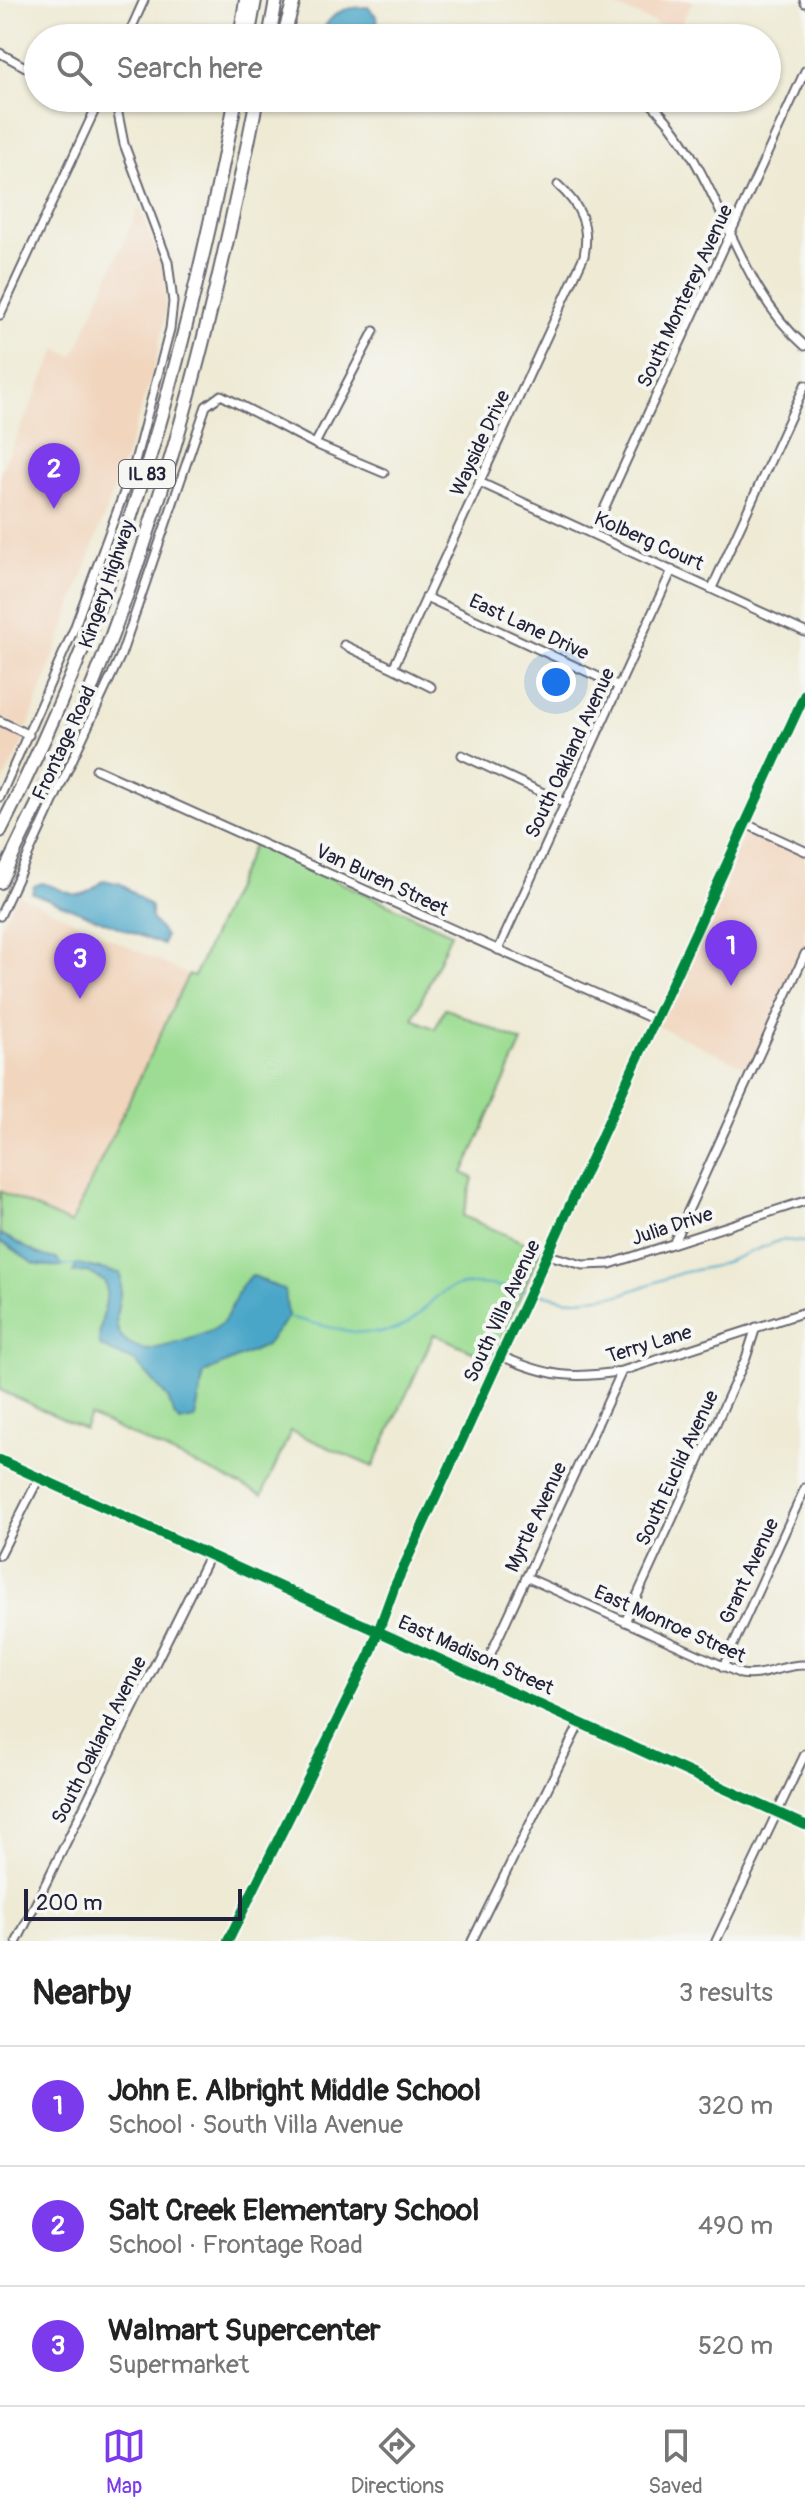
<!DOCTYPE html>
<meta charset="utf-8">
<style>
:root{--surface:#fff;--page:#f6f6f6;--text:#222;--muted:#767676;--line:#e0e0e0;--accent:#7c3aed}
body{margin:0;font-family:Pangolin,sans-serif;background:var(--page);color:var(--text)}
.scale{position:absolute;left:24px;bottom:20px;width:218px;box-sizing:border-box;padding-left:8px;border:4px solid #22223b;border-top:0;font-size:22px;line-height:28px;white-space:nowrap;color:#22223b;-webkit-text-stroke:6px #f6f6f2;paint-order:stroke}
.you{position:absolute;left:556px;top:682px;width:28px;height:28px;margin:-20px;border:6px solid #fff;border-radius:50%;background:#1a73e8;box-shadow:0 0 0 12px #1a73e833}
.badge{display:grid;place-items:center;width:52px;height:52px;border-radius:50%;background:var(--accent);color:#fff;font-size:26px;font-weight:700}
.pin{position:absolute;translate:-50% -66px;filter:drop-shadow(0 2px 4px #0008)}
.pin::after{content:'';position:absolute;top:42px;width:28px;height:24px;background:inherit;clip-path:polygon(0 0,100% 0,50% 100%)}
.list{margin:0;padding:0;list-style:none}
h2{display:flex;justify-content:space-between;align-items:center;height:104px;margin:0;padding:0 32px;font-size:34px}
h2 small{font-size:26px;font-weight:400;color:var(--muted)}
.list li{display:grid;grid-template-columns:52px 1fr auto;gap:24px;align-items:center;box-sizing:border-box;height:120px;padding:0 32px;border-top:2px solid var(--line)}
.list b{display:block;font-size:30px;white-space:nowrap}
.list p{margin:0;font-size:26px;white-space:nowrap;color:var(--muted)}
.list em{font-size:26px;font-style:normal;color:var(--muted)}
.icon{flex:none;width:44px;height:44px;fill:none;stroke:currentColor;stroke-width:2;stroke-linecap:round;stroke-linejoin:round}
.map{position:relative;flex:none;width:805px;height:1941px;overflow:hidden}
.search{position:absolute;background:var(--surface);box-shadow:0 2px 6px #0004;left:24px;right:24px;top:24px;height:88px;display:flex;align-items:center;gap:20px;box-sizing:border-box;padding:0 28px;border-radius:44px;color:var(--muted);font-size:30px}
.sheet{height:464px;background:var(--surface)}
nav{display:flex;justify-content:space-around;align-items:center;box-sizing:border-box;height:112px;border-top:2px solid var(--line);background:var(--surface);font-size:22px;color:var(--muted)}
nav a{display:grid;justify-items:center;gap:4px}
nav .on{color:var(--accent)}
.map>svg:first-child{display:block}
.built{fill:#f1d5bd}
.green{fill:#9ddd93;stroke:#608067;stroke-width:2}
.water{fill:#49a6c8;stroke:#366482;stroke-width:2}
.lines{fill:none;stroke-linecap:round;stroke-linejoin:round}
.stream{stroke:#49a6c8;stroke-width:2}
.street-casing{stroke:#696871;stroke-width:11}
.highway-casing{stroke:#696871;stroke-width:16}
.street{stroke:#fff;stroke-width:7}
.highway{stroke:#fff;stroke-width:12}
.cycleway-casing{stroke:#f6f6f2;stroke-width:15}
.cycleway{stroke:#00873e;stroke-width:10}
.labels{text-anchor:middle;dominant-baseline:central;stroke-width:8;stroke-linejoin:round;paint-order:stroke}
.shield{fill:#f6f6f2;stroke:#626272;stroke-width:2}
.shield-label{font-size:18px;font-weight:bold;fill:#22223b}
.street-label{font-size:20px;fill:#22223b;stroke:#f6f6f2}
</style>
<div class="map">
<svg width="805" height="1941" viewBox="0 0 805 1941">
<rect width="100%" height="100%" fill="#f6f6f2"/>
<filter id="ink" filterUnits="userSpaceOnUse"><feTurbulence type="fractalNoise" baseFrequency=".0125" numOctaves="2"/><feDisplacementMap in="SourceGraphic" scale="16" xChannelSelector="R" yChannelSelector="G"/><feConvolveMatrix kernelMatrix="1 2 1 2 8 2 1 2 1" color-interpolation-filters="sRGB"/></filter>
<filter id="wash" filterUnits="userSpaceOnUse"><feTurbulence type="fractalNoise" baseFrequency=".006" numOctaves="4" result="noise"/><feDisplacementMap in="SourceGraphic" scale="32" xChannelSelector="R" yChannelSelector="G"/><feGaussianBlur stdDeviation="1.8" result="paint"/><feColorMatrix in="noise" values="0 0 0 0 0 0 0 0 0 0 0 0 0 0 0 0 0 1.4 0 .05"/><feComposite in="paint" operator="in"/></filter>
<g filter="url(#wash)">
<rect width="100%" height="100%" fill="#eeead4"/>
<path class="built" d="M602,0H693L677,33Z
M139,206L166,276V312L154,368L123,464L27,730L0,718V473L57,349L74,356Z
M0,724L26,736L0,788Z
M748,827L805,854V947L750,1069L656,1025Z
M17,894L188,975L71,1225L0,1191V927Z"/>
<path class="green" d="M254,843L451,933L413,1019L435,1029L445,1008L522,1042L463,1173L473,1178L463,1216L541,1250L492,1360L434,1334L373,1467L291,1431L262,1495L90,1416L84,1429L0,1390V1191L71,1224L188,975L194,977Z"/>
<path class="water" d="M368,7L377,17L378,27L372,38H326L325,26C338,8 347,8 368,7Z
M104,880L121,884L151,907V918L165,936L163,945L32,893L34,886L42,883C72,891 75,906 104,880Z
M0,1234C21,1243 35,1256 57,1259L62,1266C20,1268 32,1255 0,1242Z
M77,1264L120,1273C127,1303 95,1336 146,1350C161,1348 214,1334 222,1323C235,1307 235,1288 252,1275L285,1291L288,1317L265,1346L204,1373L195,1419L180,1422L175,1417L168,1398L136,1362L101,1347C94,1330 111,1306 105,1282L88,1272L73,1273Z"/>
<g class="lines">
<path class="stream" d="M59,1264L77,1266
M534,1292L567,1300L620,1295L681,1273L715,1266L781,1240L805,1242
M288,1317C320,1324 360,1339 393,1330C409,1326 422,1311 433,1300C460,1274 494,1286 528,1291"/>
</g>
</g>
<g filter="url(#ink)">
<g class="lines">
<defs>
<path id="street" d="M804,0L805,3
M127,38L144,0
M0,53L38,74
M645,98C721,164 729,280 805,346
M0,315L99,101
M315,444L374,331
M479,482L805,632
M593,533L805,71
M712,588L805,385
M426,597L618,686
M344,645L393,668L415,622L584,256C590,225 580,205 558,185
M393,668L431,687
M0,721L29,735
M462,755L565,803
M96,769L655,1020
M0,797L74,629L134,465L170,329L173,302L168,262L124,144L115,98
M746,824L805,851
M0,916L121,655L206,406L221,395L315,444L384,473
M498,950L672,570
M674,1242L805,954
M548,1255L583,1265L610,1264L805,1201
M501,1356C547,1376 572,1380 622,1371L805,1312
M0,1460L805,1825
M0,1555L39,1478
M526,1577L741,1674C763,1678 782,1664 805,1665
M625,1622L746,1358L756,1327
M723,1667L805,1488
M480,1677L622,1371
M17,1941L210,1554
M228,1941L370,1654L394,1588L805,694
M472,1941L580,1723
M716,1941L805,1754"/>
<path id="highway" d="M241,32L246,0
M248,38L255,0
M269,38L276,0
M283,38L294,0
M0,831C122,591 185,361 236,98
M0,882C31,815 67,748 95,679C170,491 218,296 257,98"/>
</defs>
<use href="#street" class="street-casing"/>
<use href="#highway" class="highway-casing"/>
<use href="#street" class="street"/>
<use href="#highway" class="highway"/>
<defs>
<path id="cycleway" d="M0,1460L805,1825
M228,1941L370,1654L394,1588L805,694"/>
</defs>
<use href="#cycleway" class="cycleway-casing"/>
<use href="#cycleway" class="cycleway"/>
</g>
</g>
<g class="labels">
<rect class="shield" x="119" y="460" width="56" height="28" rx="6"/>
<g class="shield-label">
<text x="147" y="474">IL 83</text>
</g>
<g class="street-label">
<text transform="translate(685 296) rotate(-65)">South Monterey Avenue</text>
<text transform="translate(480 443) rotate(-65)">Wayside Drive</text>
<text transform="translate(649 541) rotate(24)">Kolberg Court</text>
<text transform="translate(107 584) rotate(-71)">Kingery Highway</text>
<text transform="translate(529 627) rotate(25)">East Lane Drive</text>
<text transform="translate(64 743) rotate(-65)">Frontage Road</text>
<text transform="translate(570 753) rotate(-65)">South Oakland Avenue</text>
<text transform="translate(382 880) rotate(25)">Van Buren Street</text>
<text transform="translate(672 1226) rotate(-18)">Julia Drive</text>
<text transform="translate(502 1311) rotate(-65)">South Villa Avenue</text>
<text transform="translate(649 1344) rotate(-17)">Terry Lane</text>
<text transform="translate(677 1468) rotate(-65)">South Euclid Avenue</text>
<text transform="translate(536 1517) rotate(-65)">Myrtle Avenue</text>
<text transform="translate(749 1571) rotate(-65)">Grant Avenue</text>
<text transform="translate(670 1624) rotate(24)">East Monroe Street</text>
<text transform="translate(476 1655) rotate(24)">East Madison Street</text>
<text transform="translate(99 1740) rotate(-63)">South Oakland Avenue</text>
</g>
</g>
</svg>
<div class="scale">200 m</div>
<div class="you"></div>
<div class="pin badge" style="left:731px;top:986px">1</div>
<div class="pin badge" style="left:54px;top:509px">2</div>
<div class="pin badge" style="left:80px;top:999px">3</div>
<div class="search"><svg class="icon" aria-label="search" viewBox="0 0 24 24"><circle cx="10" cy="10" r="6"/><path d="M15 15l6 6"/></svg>Search here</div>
</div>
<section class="sheet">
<h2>Nearby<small>3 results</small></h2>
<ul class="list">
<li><span class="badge">1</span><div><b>John E. Albright Middle School</b><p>School · South Villa Avenue</p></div><em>320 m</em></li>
<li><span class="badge">2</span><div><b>Salt Creek Elementary School</b><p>School · Frontage Road</p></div><em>490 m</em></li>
<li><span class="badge">3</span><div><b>Walmart Supercenter</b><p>Supermarket</p></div><em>520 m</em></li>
</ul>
</section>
<nav>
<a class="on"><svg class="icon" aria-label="map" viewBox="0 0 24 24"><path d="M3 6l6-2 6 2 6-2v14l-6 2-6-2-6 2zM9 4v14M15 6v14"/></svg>Map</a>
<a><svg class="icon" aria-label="directions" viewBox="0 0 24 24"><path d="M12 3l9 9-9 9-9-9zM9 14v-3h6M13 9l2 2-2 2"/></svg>Directions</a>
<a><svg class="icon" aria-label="saved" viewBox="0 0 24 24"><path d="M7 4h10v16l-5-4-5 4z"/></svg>Saved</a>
</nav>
